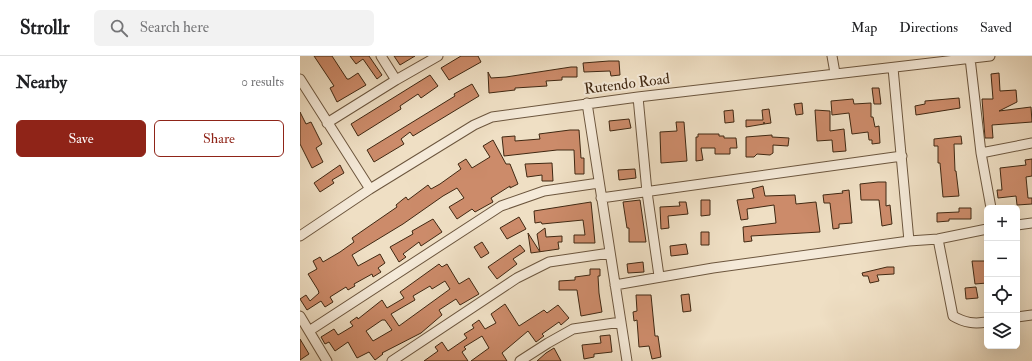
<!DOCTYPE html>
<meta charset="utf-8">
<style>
:root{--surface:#fff;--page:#f2f2f2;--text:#202124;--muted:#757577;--line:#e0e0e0;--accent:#8f2418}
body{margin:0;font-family:"IM FELL Double Pica",serif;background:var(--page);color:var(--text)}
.controls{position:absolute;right:12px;bottom:12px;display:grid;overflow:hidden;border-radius:6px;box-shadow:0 4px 16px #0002}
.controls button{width:36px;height:36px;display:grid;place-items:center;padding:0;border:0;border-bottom:1px solid var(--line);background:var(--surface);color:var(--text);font:20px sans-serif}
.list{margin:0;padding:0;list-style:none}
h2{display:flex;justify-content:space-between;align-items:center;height:52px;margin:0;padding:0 16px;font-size:17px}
h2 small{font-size:13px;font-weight:400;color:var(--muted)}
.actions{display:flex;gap:8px;padding:12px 16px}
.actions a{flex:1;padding:9px 0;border:1px solid var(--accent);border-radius:6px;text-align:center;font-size:14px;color:var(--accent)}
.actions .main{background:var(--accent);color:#fff}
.icon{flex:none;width:22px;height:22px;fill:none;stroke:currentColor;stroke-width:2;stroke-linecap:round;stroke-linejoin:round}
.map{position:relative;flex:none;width:732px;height:305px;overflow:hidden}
header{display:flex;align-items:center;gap:24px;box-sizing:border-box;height:56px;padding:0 20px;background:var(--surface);border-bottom:1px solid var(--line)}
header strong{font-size:19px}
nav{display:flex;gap:22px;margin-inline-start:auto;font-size:14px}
.search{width:280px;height:36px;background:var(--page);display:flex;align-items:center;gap:10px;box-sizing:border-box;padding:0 14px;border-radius:6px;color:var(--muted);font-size:15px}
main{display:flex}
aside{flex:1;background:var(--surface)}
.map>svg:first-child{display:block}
.building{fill:#cc8b6a;stroke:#402812;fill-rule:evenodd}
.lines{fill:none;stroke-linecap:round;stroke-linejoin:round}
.street-casing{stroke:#6c563e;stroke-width:11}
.street{stroke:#f5ead9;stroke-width:9}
.labels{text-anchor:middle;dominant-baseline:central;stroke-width:4;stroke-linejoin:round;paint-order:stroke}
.street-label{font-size:15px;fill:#402812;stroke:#f5ead9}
</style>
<header>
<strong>Strollr</strong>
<div class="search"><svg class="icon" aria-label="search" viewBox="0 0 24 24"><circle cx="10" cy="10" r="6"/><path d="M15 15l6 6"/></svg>Search here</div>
<nav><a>Map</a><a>Directions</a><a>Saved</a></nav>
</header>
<main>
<aside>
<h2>Nearby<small>0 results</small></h2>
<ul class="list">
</ul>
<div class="actions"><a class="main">Save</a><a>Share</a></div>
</aside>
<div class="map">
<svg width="732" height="305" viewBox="0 0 732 305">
<rect width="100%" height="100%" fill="#efdfc4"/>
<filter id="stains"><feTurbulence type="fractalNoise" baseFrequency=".005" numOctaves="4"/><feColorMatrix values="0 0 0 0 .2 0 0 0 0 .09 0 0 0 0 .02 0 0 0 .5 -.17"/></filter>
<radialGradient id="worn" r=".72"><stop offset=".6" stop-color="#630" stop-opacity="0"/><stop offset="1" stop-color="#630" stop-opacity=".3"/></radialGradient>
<path class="building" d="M14,0H32L47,23H49L58,17L66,29L37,46L30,32L34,30Z
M50,0H69L82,19L77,23L63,3L56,8Z
M94,0H115L100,9Z
M161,0H178L181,6L149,24L141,12Z
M309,5H319L320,19L311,20L310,15L284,16L283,7Z
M271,11H277V21H262V24L246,25L247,30L215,32V34L189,37L188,16L191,22L206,21Z
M699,17L700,35L716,34L717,46L699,55L731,51L732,66L692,69L693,82H685L682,43H693L691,18Z
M130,19L138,30L121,42L118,38L100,50L101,53L58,80L51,68Z
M172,28L179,40L113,80L110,76L101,83L104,88L74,106L67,94L155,40L154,38Z
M572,32H579L581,48H574Z
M659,42L660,52L616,59L615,50L625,48V45Z
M553,43L554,48L571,47V61H573L575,71L579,70L580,87L572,88V84H569L568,76L552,78L549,57L532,59L531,45Z
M502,47L503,58L496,59L494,48Z
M469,53L471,67L464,68V66V68L446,71V64H463L462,54Z
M433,54L434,66L425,67L424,55Z
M515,54L530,55V75L544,73L546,95L533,96L532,84L517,85Z
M0,56L6,68L11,66L22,88L16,92L23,106L12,112L0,88Z
M329,63L331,72L310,75L309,65Z
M376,66H384L387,105L361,107L360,76L377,75Z
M270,74H279L281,102H284V118H275L274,94H257L204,100L202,81L215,80V85L240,83L239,78Z
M398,78H419V80H424V82H436L437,92H430V98H415V92H401L403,104L396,105V81H398Z
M472,79V81L489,82L488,90L473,89V97L470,99L457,98L454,101H446V81Z
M661,80L662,88H654L655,115H656L659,140L643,141L640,107H638V90H634V83Z
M193,84L206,108H210L218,128L210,132V130L191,142L193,146L175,156L172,153L157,163L149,151L164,142L157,132L143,140L103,168L52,199L58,210L80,198L85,207L78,212L81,216L73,221L72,218L54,228L55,230L48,234L46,231L30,241L33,246L25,251L21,245L7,254L0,243L6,239L10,245L19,237L18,234L8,218L17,213L13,205L20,201L23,206L40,196L54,186L52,182L97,151L96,149L102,144L106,141L108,144L128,129L131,133L140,128L161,113L158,108L166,103L172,112L190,101L183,90Z
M732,103V120L726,121L728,142H732V148L717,149L716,140L698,142L697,134H702L700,112L726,109L725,104Z
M252,107L253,125H242V119L227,121L225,108Z
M40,109L44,117L32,124L34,127L20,136L14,127Z
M335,113L336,122L319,124L318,114Z
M578,126H586V150L590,149L592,168L582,170L579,144H561L560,128Z
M463,130L465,140L495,139L496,148L516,146L520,176L451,180L452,185L444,186L443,171L476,167L474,149L447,153L448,163L441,164L437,144L454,142L452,133Z
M549,134L552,167L539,168V172L533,173L530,147H524L523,139L543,137L542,135Z
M340,144L346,186H329V172H327L323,146Z
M401,144H410V159L401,160Z
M291,146L295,187H274V179H285L283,164L242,168L241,166L235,167L234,155Z
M379,146H386L388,158L368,160L369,172L361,173L360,151L380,150Z
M659,152H671V163H649V165L637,166V157L659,156Z
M219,161L226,173L207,183L200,172Z
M133,163L142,176L121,190L119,186L103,198L106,201L99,206L90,191L113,178L112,175Z
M245,172L246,181L262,180V186H258L259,193L231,197L228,177L240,196L237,178Z
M401,176H409V189H401Z
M182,186L189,197L181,202L174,191Z
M386,188L388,198L371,200L370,190Z
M220,189L225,195L213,203L217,208L197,223L188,211Z
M672,205H687V227L675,228Z
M343,206L344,216L328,217L327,208Z
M139,208L142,211L147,208L159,228L169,222L179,238L160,249L156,243L139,254L142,259L121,277L82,297L83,298L75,304L69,296L57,302L48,286L35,295L29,286L25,288L21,281L34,273L38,279L53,270L50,266L57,261L58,263L82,244L87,252L104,242L100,236ZM145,225L150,233L99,270L91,258L115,244L113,240L130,230L132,233ZM82,264H85L92,274L73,285L66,275Z
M587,211H594V218L577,219L579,225L570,227L568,220H563L562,217Z
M290,213H300V220H298L299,237L302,256L281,260L277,234H259V225L275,224V221L290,219Z
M676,231L678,242L666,243L665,232Z
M389,238L391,255L383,256L381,239Z
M336,239H351L355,280H358L361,301L352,303L349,290L339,291L337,264L334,265L333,256L337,255Z
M205,248L219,270L244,254L247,257L258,249L269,262L261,269L259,266L242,278L244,280L236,286L228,275L202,297L207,305H171L189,292L182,280L164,291L166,293L162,296L168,305H124L138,295L135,291L142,286L148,295L167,282L164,278L174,272L172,269L179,264L185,273L196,267L191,258Z
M310,279L312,296L294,298V301L284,303L282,289L301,287L300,280Z
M0,283L9,298L0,304Z
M254,292L261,305H237L246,297Z"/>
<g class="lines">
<defs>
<path id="street" d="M81,0L96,24
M532,0L535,17
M670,2L681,97L691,152
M593,12L609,185
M0,23L70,133
M338,41L347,136L359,220
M287,47L327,305
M27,67L96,24L138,0
M681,97L732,87
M301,142L602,100
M717,169L732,167
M0,180L70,133L174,69L192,61L338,41L690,0
M638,183L653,260C665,267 674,268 687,266
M315,229L413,212L609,185L638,183L687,173
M0,260L27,305
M717,261L732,259
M9,275L201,150L244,135L299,127
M92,305L217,222L249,206L310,197
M220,305L248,287L273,273L321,266"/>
</defs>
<use href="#street" class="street-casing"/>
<use href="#street" class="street"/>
</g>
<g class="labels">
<g class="street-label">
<text transform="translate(327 28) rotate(-7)">Rutendo Road</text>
</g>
</g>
<rect width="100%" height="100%" filter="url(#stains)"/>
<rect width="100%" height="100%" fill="url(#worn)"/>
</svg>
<div class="controls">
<button>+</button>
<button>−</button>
<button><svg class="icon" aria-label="locate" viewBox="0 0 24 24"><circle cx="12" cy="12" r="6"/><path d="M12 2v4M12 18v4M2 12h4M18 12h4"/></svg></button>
<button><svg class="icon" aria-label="layers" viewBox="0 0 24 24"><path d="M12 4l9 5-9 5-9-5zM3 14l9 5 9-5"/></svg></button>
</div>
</div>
</main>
